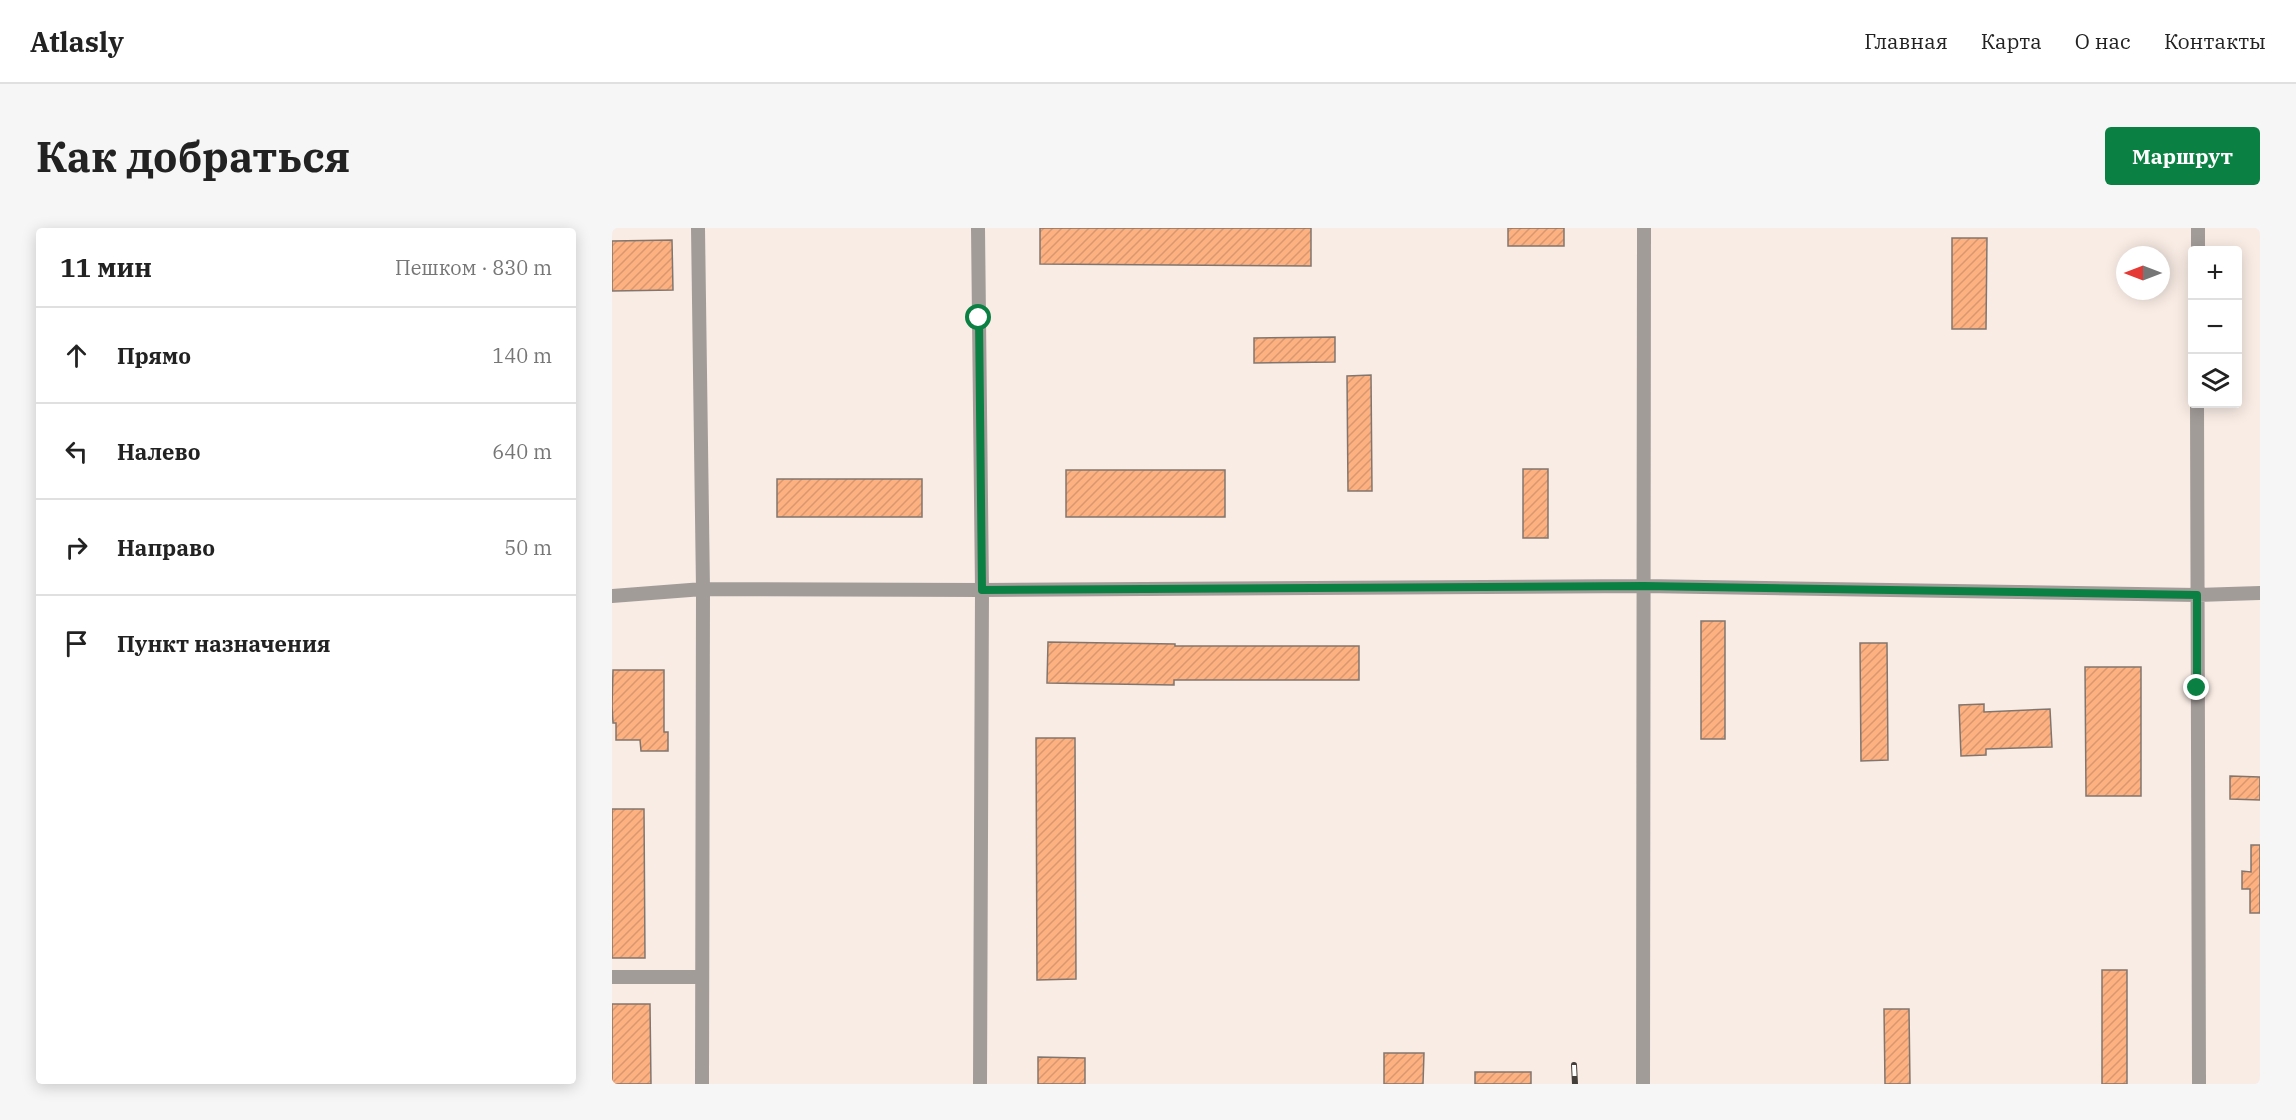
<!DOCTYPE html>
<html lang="ru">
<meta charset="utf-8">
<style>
:root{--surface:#fff;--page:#f6f6f6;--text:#222;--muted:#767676;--line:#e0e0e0;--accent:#0b8043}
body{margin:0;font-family:"IBM Plex Serif",serif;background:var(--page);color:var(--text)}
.controls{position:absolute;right:18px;top:18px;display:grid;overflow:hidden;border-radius:6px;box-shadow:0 3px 15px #0003}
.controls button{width:54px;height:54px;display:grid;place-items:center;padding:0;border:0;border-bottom:2px solid var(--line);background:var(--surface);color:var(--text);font:30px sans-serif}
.compass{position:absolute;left:1504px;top:18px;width:54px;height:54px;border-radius:50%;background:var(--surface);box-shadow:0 3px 15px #0003;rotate:270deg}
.stop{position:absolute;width:18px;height:18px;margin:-14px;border:4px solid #0b8043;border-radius:50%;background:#fff}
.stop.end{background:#0b8043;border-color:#fff;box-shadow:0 2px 6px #0008}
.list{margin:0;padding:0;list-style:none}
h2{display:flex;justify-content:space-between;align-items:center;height:78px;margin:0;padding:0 24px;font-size:26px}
h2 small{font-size:20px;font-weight:400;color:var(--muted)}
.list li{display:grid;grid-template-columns:39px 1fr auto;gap:18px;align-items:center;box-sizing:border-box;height:96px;padding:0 24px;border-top:2px solid var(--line)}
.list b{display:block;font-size:22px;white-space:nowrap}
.list em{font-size:20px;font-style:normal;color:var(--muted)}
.icon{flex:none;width:33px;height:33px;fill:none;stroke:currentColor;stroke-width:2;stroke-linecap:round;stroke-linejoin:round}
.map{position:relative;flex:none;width:1648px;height:856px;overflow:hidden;border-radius:6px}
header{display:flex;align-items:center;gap:36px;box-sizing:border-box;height:84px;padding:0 30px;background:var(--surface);border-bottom:2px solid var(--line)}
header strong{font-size:28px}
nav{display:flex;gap:33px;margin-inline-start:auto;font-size:21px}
.intro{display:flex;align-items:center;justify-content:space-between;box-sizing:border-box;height:144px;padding:0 36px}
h1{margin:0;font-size:42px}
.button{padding:15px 27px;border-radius:6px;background:var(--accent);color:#fff;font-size:21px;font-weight:700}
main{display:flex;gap:36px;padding:0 36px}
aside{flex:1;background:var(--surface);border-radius:6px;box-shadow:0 3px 15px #0003}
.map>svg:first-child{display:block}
.building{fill:url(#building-hatch);stroke:#81766f;stroke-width:1.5}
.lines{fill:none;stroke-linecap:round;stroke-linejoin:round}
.minor{stroke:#a29c99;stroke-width:14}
.rail-casing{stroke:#443e3a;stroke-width:6}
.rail{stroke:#fff;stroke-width:4;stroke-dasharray:11;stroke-linecap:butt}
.route{stroke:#0b8043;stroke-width:8}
</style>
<header>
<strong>Atlasly</strong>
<nav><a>Главная</a><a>Карта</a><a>О нас</a><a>Контакты</a></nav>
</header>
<div class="intro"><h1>Как добраться</h1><a class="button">Маршрут</a></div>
<main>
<aside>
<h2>11 мин<small>Пешком · 830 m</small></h2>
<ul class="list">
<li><svg class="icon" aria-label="ahead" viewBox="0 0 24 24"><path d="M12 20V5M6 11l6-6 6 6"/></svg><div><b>Прямо</b></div><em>140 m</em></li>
<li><svg class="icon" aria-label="left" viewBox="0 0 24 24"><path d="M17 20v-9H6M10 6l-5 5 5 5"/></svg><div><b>Налево</b></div><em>640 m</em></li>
<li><svg class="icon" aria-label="right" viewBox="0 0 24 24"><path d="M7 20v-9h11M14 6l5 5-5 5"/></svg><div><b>Направо</b></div><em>50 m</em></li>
<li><svg class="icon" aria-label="arrive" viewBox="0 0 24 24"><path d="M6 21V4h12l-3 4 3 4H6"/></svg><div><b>Пункт назначения</b></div></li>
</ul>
</aside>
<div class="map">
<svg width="1648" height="856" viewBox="0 0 1648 856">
<defs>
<pattern id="building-hatch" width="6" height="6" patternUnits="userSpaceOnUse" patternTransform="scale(1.5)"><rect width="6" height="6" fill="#fdb181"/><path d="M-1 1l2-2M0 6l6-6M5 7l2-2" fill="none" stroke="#d8976e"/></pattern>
</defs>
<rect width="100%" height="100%" fill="#f9ece5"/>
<path class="building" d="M428,0H699V38L428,36Z
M896,0H952V18H896Z
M1340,10H1375L1374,101H1340Z
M60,12L61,62L0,63V13Z
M723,109V134L642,135V110Z
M759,147L760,263H736L735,148Z
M911,241H936V310H911Z
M454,242H613V289H454Z
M165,251H310V289H165Z
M1089,393H1113V511H1089Z
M436,414L563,416V418H747V452H562V457L435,455Z
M1248,415H1275L1276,532L1249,533Z
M1473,439H1529V568H1474Z
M1,442H52V504H56V523H29L28,512H4V495H1L0,478Z
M1372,476V484L1438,481L1440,519L1374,521V527L1349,528L1347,477Z
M424,510H463L464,751L425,752Z
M1618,548L1648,549V572L1618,571Z
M0,581H32L33,730H0Z
M1639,617H1648V685H1638V661H1630V643L1639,644Z
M1490,742H1515V856H1490Z
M0,776H38L39,856H0Z
M1272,781H1297L1298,856H1273Z
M772,825H812L811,856H772Z
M426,829L473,830V856H426Z
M863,844H919V856H863Z"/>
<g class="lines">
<path class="minor" d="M86,0L91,361L90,856
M366,0L370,362L368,856
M1586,22V0
M1585,176L1587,856
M0,368L91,361L370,362L1032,358L1585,367L1648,365
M0,749H90
M1031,856L1032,0"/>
<defs>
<path id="rail" d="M962,837L963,856"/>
</defs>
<use href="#rail" class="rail-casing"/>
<use href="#rail" class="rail"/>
</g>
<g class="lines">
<path class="route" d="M367,90L370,362L1032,358L1585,367V460"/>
</g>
</svg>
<div class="controls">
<button>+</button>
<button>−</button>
<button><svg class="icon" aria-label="layers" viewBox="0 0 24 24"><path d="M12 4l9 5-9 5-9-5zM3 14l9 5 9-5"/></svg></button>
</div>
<svg class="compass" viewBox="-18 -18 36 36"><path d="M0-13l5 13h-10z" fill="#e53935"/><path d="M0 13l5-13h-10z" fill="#767676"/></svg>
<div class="stop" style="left:367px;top:90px"></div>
<div class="stop end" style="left:1585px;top:460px"></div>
</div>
</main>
